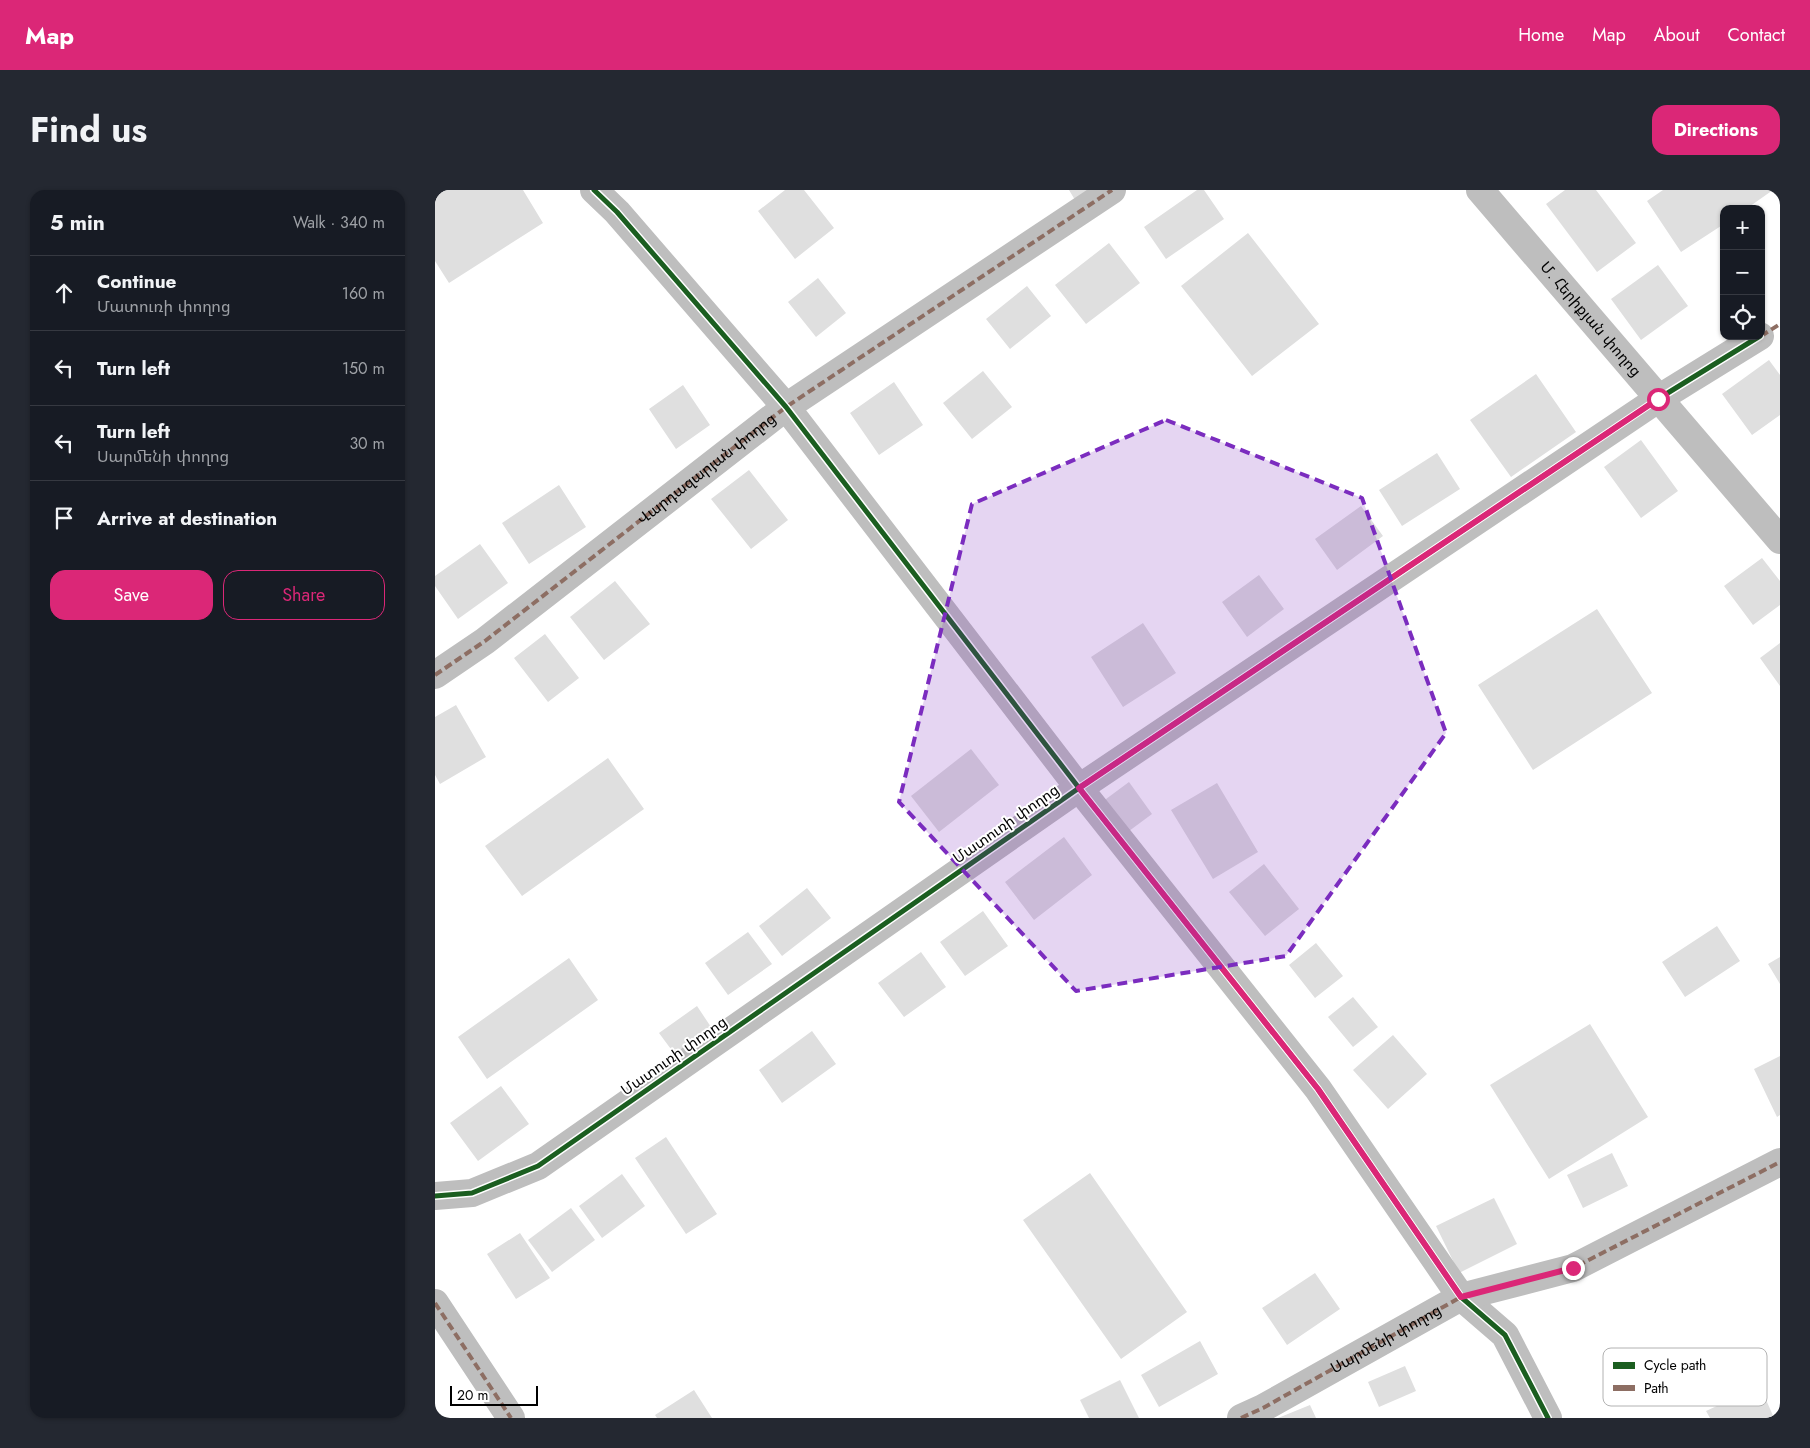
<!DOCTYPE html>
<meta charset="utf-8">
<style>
:root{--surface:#171b24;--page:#242831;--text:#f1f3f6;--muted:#9ea1a6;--line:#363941;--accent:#db2777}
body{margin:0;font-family:Jost,"Noto Sans Armenian",sans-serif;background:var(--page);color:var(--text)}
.controls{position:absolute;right:15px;top:15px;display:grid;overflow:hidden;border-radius:10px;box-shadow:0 1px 4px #0004}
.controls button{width:45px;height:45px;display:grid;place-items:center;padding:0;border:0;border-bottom:1px solid var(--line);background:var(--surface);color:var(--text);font:25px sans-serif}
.scale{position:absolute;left:15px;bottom:12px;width:88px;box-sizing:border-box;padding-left:5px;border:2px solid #000;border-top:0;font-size:14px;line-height:18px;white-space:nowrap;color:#000;-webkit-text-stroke:4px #fff;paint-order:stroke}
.stop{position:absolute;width:15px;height:15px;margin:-11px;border:4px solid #db2777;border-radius:50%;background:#fff}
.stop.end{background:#db2777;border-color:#fff;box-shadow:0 1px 5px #0008}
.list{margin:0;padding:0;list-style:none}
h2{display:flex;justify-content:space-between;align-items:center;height:65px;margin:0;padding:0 20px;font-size:21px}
h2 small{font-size:16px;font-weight:400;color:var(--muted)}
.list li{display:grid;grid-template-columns:32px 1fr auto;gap:15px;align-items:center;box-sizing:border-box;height:75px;padding:0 20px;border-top:1px solid var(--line)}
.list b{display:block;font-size:19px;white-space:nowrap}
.list p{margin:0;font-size:16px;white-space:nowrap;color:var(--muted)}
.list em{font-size:16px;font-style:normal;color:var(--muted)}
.actions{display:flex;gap:10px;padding:15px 20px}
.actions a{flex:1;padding:11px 0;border:1px solid var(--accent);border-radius:15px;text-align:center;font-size:18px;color:var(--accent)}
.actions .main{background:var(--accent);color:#fff}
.icon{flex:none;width:28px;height:28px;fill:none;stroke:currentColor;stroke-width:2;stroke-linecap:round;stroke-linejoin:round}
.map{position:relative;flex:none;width:1345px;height:1228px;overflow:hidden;border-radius:15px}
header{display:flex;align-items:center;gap:30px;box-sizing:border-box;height:70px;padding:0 25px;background:var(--accent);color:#fff}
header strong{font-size:24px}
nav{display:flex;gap:28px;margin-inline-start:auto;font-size:18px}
.intro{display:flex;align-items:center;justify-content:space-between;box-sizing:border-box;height:120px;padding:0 30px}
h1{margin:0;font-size:35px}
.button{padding:12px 22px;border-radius:15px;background:var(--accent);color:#fff;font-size:18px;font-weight:700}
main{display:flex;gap:30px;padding:0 30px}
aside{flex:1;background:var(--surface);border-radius:15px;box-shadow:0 1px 4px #0004}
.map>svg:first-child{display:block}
.building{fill:#dfdfdf}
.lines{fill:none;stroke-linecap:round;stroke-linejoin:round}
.minor{stroke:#bebebe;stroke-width:28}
.major{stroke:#bebebe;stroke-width:28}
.quiet{stroke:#8d6e63;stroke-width:4;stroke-dasharray:8 4;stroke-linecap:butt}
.cycleway-casing{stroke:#fff;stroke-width:8}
.cycleway{stroke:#1b5e20;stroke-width:5}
.route{stroke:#db2777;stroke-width:6}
.marked{fill:#7b2cbf;fill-opacity:0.2;stroke:#7b2cbf;stroke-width:4;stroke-dasharray:10 6;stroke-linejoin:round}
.labels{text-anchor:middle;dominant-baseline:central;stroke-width:4;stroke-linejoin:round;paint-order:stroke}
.street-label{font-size:15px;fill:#000;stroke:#fff}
.key{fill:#fff;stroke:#b2b2b2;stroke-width:1}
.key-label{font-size:14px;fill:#000}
</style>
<header>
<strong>Map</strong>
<nav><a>Home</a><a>Map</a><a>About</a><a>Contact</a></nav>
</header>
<div class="intro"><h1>Find us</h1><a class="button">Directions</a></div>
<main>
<aside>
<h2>5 min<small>Walk · 340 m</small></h2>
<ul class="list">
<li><svg class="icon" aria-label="ahead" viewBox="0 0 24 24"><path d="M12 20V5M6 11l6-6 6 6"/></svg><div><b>Continue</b><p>Մատուռի փողոց</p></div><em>160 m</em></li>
<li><svg class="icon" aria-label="left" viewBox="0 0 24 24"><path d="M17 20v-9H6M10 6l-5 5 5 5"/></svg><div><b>Turn left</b></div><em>150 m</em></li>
<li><svg class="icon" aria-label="left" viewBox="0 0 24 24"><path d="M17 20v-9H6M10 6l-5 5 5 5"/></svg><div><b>Turn left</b><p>Սարմենի փողոց</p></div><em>30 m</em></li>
<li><svg class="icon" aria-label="arrive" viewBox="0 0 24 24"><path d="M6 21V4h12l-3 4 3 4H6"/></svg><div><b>Arrive at destination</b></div></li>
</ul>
<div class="actions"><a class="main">Save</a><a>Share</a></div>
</aside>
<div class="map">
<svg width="1345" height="1228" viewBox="0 0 1345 1228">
<rect width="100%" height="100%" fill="#fff"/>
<path class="building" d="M0,0H88L108,33L14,93L0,71Z
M350,0H369L399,38L360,69L323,21Z
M634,0H665L643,15Z
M762,0H769L789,29L731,69L709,37Z
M1130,0H1161L1201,53L1162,82L1111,14Z
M1228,0H1338L1311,19H1289V34L1246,62L1212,11Z
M813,43L884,134L817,186L746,96Z
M674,53L705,93L651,134L620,95Z
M1223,75L1253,116L1206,150L1176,109Z
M383,88L411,123L381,147L353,112Z
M592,96L616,126L575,159L551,129Z
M1334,170L1345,185V225L1317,245L1287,204Z
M548,181L577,217L537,249L508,213Z
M1101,184L1141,242L1076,287L1035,230Z
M459,192L488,235L444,265L415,223Z
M248,195L275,235L241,259L214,219Z
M1206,250L1243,301L1206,328L1169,277Z
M1002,263L1025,299L967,336L944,300Z
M314,280L353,330L316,359L276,309Z
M124,295L151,337L94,374L67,333Z
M926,316L948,346L902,380L880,349Z
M45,354L73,393L23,429L0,396V386Z
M1327,368L1345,391V415L1318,435L1289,396Z
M824,385L849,419L812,447L787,412Z
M180,391L215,434L169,470L135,427Z
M1162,419L1217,503L1098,580L1043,495Z
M708,433L741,483L688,517L656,467Z
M110,444L144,488L113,512L79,468Z
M1345,453V496L1325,468Z
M21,515L51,567L5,594L0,585V527Z
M536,559L564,595L504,642L476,606Z
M173,568L209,619L87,706L50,656Z
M694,592L717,624L690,644L667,612Z
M782,593L823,662L778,689L736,620Z
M629,647L657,685L599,730L570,692Z
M829,674L864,719L830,746L794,702Z
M372,698L396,728L347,766L324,736Z
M548,721L573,756L530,786L505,752Z
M1282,736L1305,771L1250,807L1227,772Z
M313,742L337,774L293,805L270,773Z
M881,753L908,786L880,808L854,775Z
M486,762L511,797L469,827L443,793Z
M1345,767V794L1333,774Z
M134,768L163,810L52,889L23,847Z
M918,807L943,837L918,857L893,827Z
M262,816L278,840L241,866L224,843Z
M1155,834L1213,927L1114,989L1055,895Z
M377,841L401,874L347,913L324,880Z
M958,845L992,884L953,919L918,880Z
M1345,866V925L1342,927L1319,879Z
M66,896L94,934L43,971L15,933Z
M231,947L282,1024L251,1044L200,968Z
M1177,963L1193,996L1148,1018L1132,985Z
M655,983L752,1122L686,1169L588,1030Z
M187,984L210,1016L167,1048L144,1016Z
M1059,1008L1082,1054L1024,1083L1001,1036Z
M136,1018L160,1050L117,1082L93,1050Z
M85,1043L115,1088L81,1109L52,1064Z
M880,1083L905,1119L852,1155L827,1118Z
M765,1151L783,1184L724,1217L706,1185Z
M970,1176L981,1201L944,1217L933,1192Z
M685,1190L704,1228H654L645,1210Z
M1325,1196L1339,1228H1275L1271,1221Z
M259,1200L277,1228H222L220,1225Z
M875,1215L881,1228H843Z"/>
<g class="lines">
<g class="minor">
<path d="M159,0L182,22L351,217L644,598L883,899L1026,1107L1070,1145L1113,1228"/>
<path id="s1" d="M0,485L50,451L351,217L677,0"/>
<path d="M0,1006L37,1003L103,976L644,598L1223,209L1325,146"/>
<path d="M0,1113L76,1228"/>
<path id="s2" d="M806,1228L828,1218L1026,1107L1138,1078L1345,972"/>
</g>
<path class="major" id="s3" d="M1045,0L1345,350"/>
<path class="quiet" d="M1326,146L1345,134
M0,485L50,451L351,217L677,0
M0,1113L76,1228
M806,1228L828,1218L1026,1107L1138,1078L1345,972"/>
<defs>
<path id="cycleway" d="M159,0L182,22L351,217L644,598L883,899L1026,1107L1070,1145L1113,1228
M0,1006L37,1003L103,976L644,598L1223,209L1325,146"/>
</defs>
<use href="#cycleway" class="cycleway-casing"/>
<use href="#cycleway" class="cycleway"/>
</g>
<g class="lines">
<path class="route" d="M1138,1078L1026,1107L883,899L644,598L1223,209"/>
</g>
<path class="marked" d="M731,230L927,308L1011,543L851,766L641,801L464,612L537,314Z"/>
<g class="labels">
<g class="street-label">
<text stroke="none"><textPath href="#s3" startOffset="170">Մ. Հերիքյան փողոց</textPath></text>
<text stroke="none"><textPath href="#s1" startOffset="341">Վարդազարյան փողոց</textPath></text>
<text transform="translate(571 634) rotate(-35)">Մատուռի փողոց</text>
<text transform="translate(239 866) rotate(-35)">Մատուռի փողոց</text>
<text stroke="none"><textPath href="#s2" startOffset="165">Սարմենի փողոց</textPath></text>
</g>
</g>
<rect x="1168" y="1158" width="164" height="58" rx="8" class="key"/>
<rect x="1178" y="1172" width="22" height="7" fill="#1b5e20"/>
<rect x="1178" y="1195" width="22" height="6" fill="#8d6e63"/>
<g class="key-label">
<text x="1209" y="1180">Cycle path</text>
<text x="1209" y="1203">Path</text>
</g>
</svg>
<div class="controls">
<button>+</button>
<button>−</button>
<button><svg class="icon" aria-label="locate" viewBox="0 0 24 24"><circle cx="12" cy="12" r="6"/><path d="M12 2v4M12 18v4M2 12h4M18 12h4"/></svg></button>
</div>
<div class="scale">20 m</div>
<div class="stop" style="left:1223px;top:209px"></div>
<div class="stop end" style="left:1138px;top:1078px"></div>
</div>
</main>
